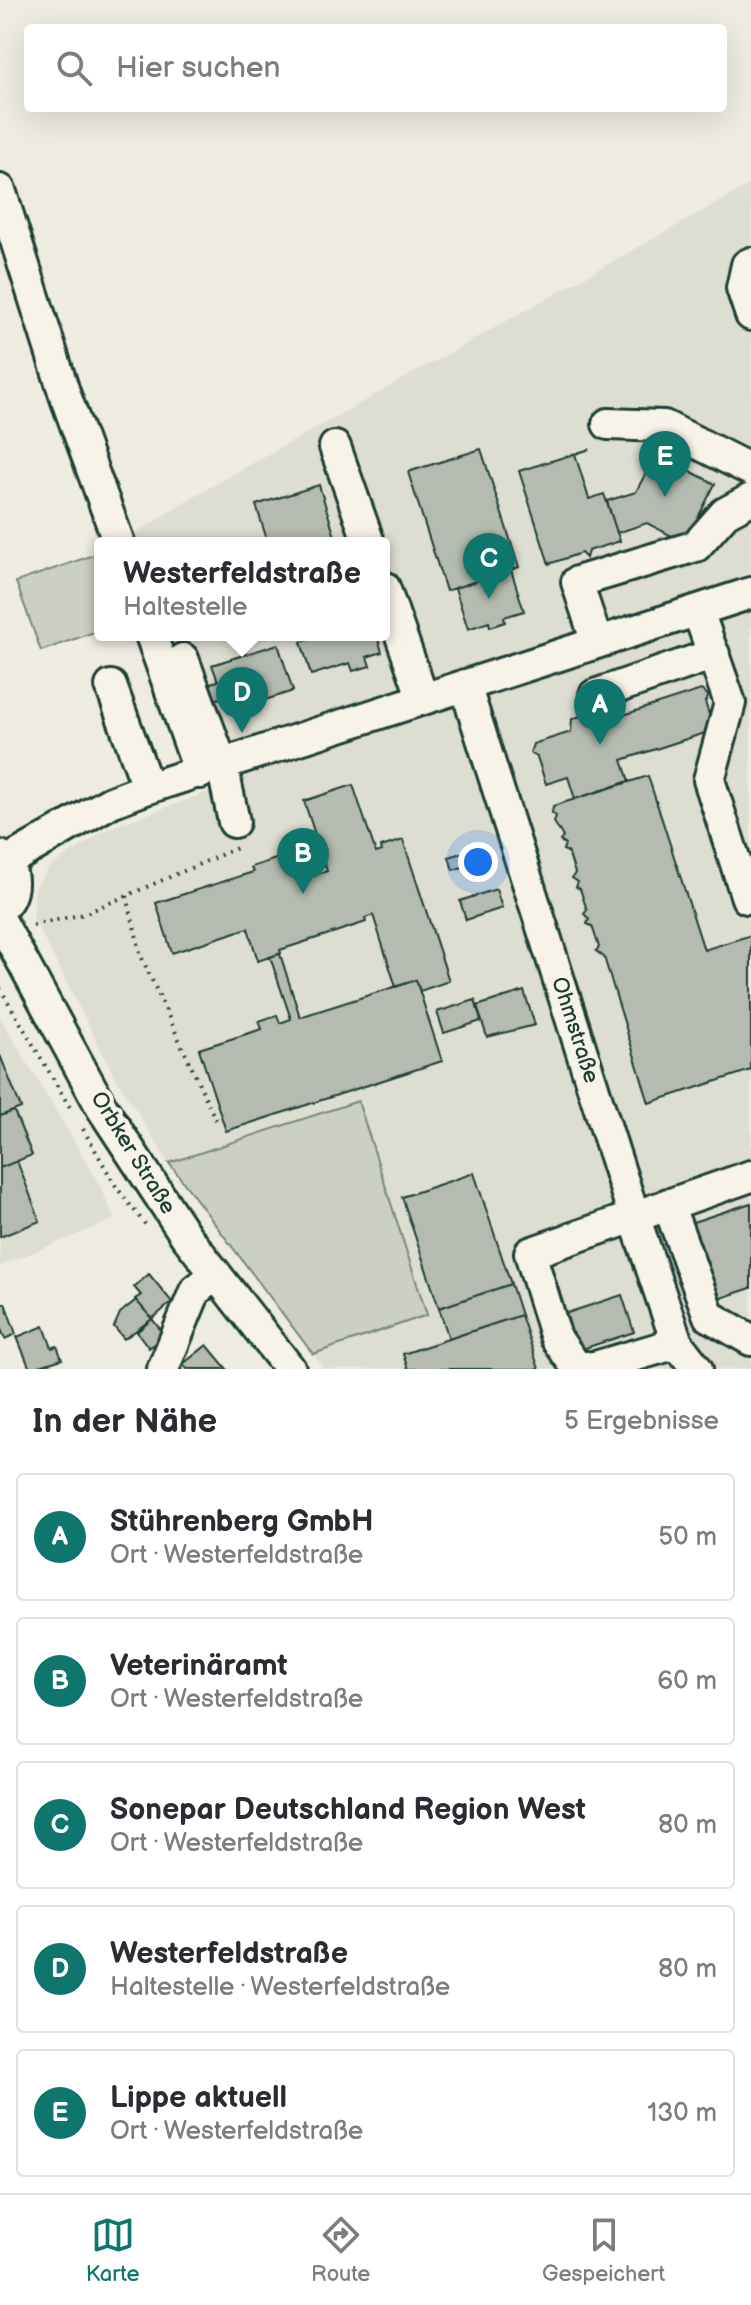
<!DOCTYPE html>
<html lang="de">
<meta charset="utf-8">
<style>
:root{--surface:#fff;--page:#f2f2f3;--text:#2b2b33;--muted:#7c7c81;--line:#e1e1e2;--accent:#0f766e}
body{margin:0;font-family:"Balsamiq Sans",sans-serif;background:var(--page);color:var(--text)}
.you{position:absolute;left:478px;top:862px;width:28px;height:28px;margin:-20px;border:6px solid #fff;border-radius:50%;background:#1a73e8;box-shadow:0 0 0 12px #1a73e833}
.badge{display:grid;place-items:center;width:52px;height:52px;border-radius:50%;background:var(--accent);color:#fff;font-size:26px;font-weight:700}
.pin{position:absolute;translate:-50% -66px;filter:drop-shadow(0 2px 4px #0008)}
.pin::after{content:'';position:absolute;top:42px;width:28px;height:24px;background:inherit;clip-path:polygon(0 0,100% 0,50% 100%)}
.popup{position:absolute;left:94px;top:537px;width:296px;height:104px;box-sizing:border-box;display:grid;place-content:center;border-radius:8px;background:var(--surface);filter:drop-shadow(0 2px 6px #0005);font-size:26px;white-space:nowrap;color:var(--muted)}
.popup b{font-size:30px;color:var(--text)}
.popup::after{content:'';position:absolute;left:50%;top:100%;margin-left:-16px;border:16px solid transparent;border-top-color:var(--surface)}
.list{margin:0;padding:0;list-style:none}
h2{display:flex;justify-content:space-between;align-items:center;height:104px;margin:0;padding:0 32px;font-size:34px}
h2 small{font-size:26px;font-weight:400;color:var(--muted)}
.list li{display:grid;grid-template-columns:52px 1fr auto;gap:24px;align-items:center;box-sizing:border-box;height:128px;margin:0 16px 16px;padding:0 16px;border:2px solid var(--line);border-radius:8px}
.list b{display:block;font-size:30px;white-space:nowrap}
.list p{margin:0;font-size:26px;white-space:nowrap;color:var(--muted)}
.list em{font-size:26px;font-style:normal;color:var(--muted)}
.icon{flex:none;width:44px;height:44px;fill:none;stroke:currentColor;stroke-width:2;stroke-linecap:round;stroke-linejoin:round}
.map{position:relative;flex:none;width:751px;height:1369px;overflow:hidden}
.search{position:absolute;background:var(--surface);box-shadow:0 8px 32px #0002;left:24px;right:24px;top:24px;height:88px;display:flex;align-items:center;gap:20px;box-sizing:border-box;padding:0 28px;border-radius:8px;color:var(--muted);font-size:30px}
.sheet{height:824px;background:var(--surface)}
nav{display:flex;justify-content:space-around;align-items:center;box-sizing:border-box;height:112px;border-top:2px solid var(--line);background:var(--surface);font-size:22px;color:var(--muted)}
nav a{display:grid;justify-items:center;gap:4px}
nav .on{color:var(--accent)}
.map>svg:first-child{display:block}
.built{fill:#ddddd2}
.green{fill:#cccfc4;stroke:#76867c;stroke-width:2}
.building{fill:#b5bbb0;stroke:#1f3d34;stroke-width:2}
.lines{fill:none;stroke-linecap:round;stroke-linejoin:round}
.minor-casing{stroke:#1f3d34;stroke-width:36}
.path{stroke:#1f3d34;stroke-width:4;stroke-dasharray:2 6;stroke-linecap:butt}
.minor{stroke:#f7f3e8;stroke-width:30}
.labels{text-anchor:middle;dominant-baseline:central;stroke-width:8;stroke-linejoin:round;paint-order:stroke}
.street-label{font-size:22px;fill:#1f3d34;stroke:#f7f3e8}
</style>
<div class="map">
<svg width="751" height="1369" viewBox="0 0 751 1369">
<rect width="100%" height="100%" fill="#eeece1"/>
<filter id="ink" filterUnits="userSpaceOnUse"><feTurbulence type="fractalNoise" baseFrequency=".0125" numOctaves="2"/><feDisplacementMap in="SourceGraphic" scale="16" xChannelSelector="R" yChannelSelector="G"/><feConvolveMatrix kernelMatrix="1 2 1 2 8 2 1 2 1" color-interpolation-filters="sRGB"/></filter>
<g filter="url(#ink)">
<path class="built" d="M751,184V1369H324L169,1163L114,1075L33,917L35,886L50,867L107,829L214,790L164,635H384V543H134L132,536L184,502Z
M0,1017L96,1178L115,1219L0,1266Z"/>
<path class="green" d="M96,554L100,566V630L41,651L16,582Z
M358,1101L427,1315L313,1354L169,1163Z"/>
<path class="building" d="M481,449L519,567L446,591L408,472Z
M590,449L575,454L589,499L604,494L620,541L588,551L586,558L581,553L549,564L519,471Z
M656,453L715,484L685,543L647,523L617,533L607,501L636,492Z
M319,485L337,543H268L256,505Z
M511,570L524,611L504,617L505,622L490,627L489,622L468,629L455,588Z
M324,635H377L382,652L367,657L370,666L353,671L350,663L311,675L301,642Z
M278,644L293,691L228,712L223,697L215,700L210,683L218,681L212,665Z
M701,690L709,696L705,702L714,730L622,760L629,781L575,799L568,777L546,784L537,757L530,753L533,744L571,732L572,719L581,716L589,726Z
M648,776L704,950L751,935V1070L649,1103L604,957L596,951L599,947L592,926L587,924L589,919L584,914L587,910L580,889L576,887L578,882L572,878L575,873L568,852L563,850L565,844L560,841L563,837L554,822L556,816L552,813L553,806Z
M353,785L376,853L382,851L381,847L403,840L449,981L420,991L416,980L396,987L373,915L365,918L366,922L280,950L281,953L258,961L248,928L172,953L156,903L253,872L251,867L291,854L299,880L327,871L304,801Z
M464,852L469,865L453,870L449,857Z
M496,889L502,908L466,920L460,901Z
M280,954L300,1017L416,980L442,1061L226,1131L199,1049L262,1029L259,1021L277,1015L280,1023L291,1019L270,957Z
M524,991L535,1025L487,1037L477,1006Z
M475,1000L481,1021L444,1033L437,1012Z
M0,1055L21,1108L0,1116Z
M14,1111L32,1155L0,1168V1116Z
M17,1161L40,1221L0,1237V1168Z
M474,1173L511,1284L439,1308L402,1197Z
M751,1203V1288L709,1302L684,1225Z
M149,1274L172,1302L152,1319L135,1299L141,1295L134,1287Z
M511,1284L521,1315L449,1339L439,1308Z
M622,1295L634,1332L573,1352L561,1315Z
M136,1300L152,1319L124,1339L114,1327L120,1313Z
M5,1303L16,1334L5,1339L0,1327V1305Z
M521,1315L539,1369H408L403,1354Z
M152,1319L165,1335L149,1348L137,1332Z
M44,1326L52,1348L57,1346L62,1359L30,1369L17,1337Z
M207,1345L227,1369H187L183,1364Z"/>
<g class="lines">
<defs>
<path id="minor" d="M0,190L65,395L119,543
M751,263L747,265L742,288L751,315
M608,424L664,426L751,470
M335,447L369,543
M384,587L423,699
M698,611L730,703L709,780L747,898
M151,635L200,773
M597,643L577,582L696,546L725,513L751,499
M183,659L222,765L234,822
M465,685L634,1216L677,1343L697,1369
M111,686L148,788
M595,695L714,654
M0,856C16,871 16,894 0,909
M6,862L111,802L148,788L751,593
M0,920L102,1108L186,1236L290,1369
M668,1204L709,1316L751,1340
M677,1343L592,1368L575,1365L556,1338L530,1253L751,1176
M163,1369L195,1291L216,1274"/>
</defs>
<use href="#minor" class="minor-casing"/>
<path class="path" d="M127,896L141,956L217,1123
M33,925L84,914L237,848
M0,988L72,1111
M83,1129L117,1188L148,1228"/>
<use href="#minor" class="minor"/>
</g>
</g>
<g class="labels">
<g class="street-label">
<text transform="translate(575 1030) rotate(72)">Ohmstraße</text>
<text transform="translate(133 1153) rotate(58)">Orbker Straße</text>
</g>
</g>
</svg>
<div class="you"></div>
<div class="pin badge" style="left:600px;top:745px">A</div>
<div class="pin badge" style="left:303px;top:894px">B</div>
<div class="pin badge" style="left:489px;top:599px">C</div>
<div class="pin badge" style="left:242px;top:733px">D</div>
<div class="popup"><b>Westerfeldstraße</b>Haltestelle</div>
<div class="pin badge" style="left:665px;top:497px">E</div>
<div class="search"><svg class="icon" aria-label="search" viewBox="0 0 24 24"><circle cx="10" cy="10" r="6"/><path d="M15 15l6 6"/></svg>Hier suchen</div>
</div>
<section class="sheet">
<h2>In der Nähe<small>5 Ergebnisse</small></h2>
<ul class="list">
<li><span class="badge">A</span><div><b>Stührenberg GmbH</b><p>Ort · Westerfeldstraße</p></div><em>50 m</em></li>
<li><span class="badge">B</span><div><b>Veterinäramt</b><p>Ort · Westerfeldstraße</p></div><em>60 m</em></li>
<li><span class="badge">C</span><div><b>Sonepar Deutschland Region West</b><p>Ort · Westerfeldstraße</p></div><em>80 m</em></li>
<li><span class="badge">D</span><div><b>Westerfeldstraße</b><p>Haltestelle · Westerfeldstraße</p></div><em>80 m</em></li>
<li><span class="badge">E</span><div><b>Lippe aktuell</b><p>Ort · Westerfeldstraße</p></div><em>130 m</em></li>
</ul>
</section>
<nav>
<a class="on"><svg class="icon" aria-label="map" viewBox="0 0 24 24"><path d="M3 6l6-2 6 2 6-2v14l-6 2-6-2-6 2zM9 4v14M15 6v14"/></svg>Karte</a>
<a><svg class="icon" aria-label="directions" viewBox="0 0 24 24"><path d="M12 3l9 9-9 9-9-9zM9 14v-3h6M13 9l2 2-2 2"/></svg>Route</a>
<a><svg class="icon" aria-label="saved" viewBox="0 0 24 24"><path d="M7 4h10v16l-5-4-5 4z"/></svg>Gespeichert</a>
</nav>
